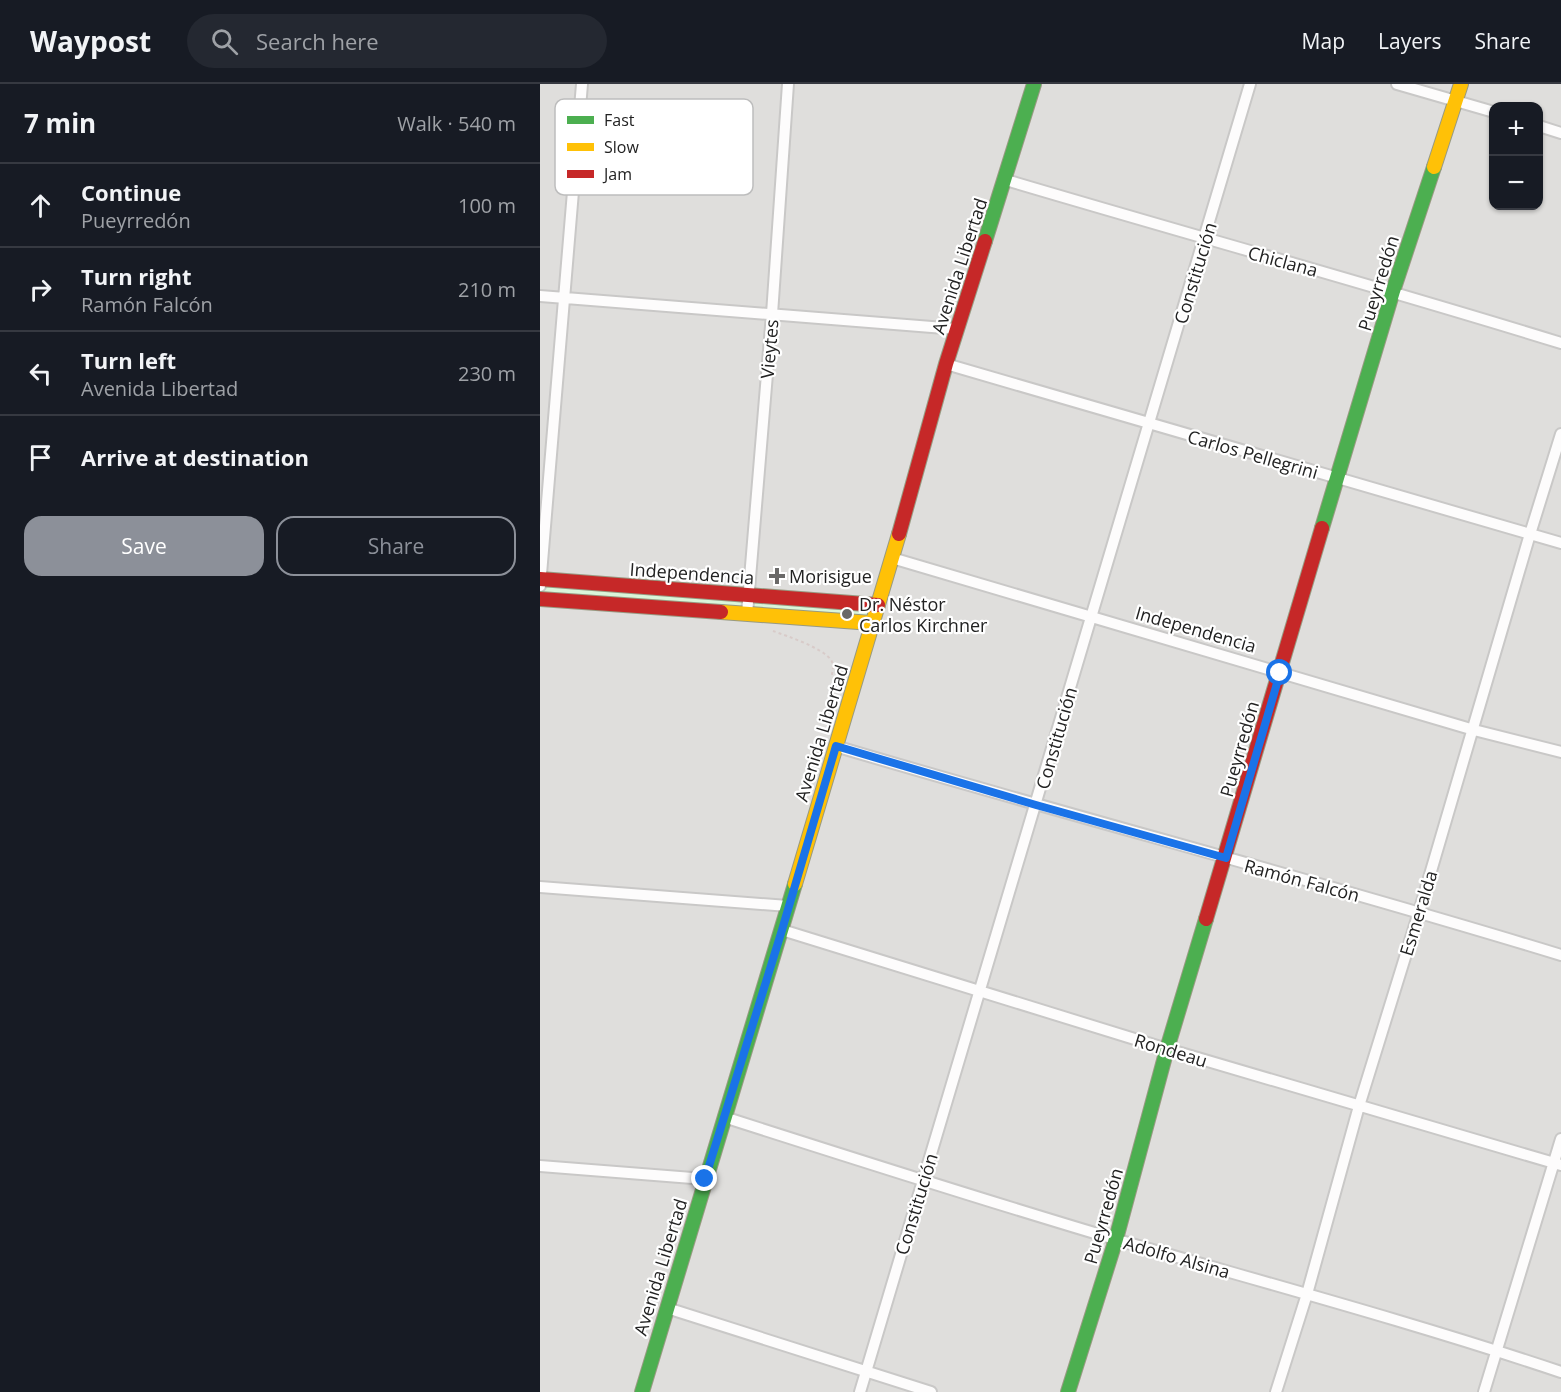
<!DOCTYPE html>
<meta charset="utf-8">
<style>
:root{--surface:#171b24;--page:#242831;--text:#f1f3f6;--muted:#9ea1a6;--line:#363941;--accent:#8c9099}
body{margin:0;font-family:"Open Sans",sans-serif;background:var(--page);color:var(--text)}
.controls{position:absolute;right:18px;top:18px;display:grid;overflow:hidden;border-radius:12px;box-shadow:0 2px 4px #0004}
.controls button{width:54px;height:54px;display:grid;place-items:center;padding:0;border:0;border-bottom:2px solid var(--line);background:var(--surface);color:var(--text);font:30px sans-serif}
.stop{position:absolute;width:18px;height:18px;margin:-14px;border:4px solid #1a73e8;border-radius:50%;background:#fff}
.stop.end{background:#1a73e8;border-color:#fff;box-shadow:0 2px 6px #0008}
.list{margin:0;padding:0;list-style:none}
h2{display:flex;justify-content:space-between;align-items:center;height:78px;margin:0;padding:0 24px;font-size:26px}
h2 small{font-size:20px;font-weight:400;color:var(--muted)}
.list li{display:grid;grid-template-columns:39px 1fr auto;gap:18px;align-items:center;box-sizing:border-box;height:84px;padding:0 24px;border-top:2px solid var(--line)}
.list b{display:block;font-size:22px;white-space:nowrap}
.list p{margin:0;font-size:20px;white-space:nowrap;color:var(--muted)}
.list em{font-size:20px;font-style:normal;color:var(--muted)}
.actions{display:flex;gap:12px;padding:18px 24px}
.actions a{flex:1;padding:14px 0;border:2px solid var(--accent);border-radius:18px;text-align:center;font-size:21px;color:var(--accent)}
.actions .main{background:var(--accent);color:#fff}
.icon{flex:none;width:33px;height:33px;fill:none;stroke:currentColor;stroke-width:2;stroke-linecap:round;stroke-linejoin:round}
.map{position:relative;flex:none;width:1021px;height:1308px;overflow:hidden}
header{display:flex;align-items:center;gap:36px;box-sizing:border-box;height:84px;padding:0 30px;background:var(--surface);border-bottom:2px solid var(--line)}
header strong{font-size:28px}
nav{display:flex;gap:33px;margin-inline-start:auto;font-size:21px}
.search{width:420px;height:54px;background:var(--page);display:flex;align-items:center;gap:15px;box-sizing:border-box;padding:0 21px;border-radius:33px;color:var(--muted);font-size:22px}
main{display:flex}
aside{flex:1;background:var(--surface)}
.map>svg:first-child{display:block}
.residential{fill:#dfdedc;fill-rule:evenodd}
.park{fill:#daf5da}
.lines{fill:none;stroke-linecap:round;stroke-linejoin:round}
.street-casing{stroke:#c9c8c7;stroke-width:14}
.fast-casing{stroke:#989a82;stroke-width:16}
.slow-casing{stroke:#989a82;stroke-width:16}
.jam-casing{stroke:#989a82;stroke-width:16}
.path{stroke:#d8cbc9;stroke-width:2;stroke-dasharray:3 3;stroke-linecap:butt}
.street{stroke:#fdfcfc;stroke-width:10}
.fast{stroke:#4caf50;stroke-width:14}
.slow{stroke:#ffc107;stroke-width:14}
.jam{stroke:#c62828;stroke-width:14}
.route{stroke:#1a73e8;stroke-width:8}
.poi-dot{fill:#6a6968;stroke:#fff;stroke-width:2}
.labels{text-anchor:middle;dominant-baseline:central;stroke-width:4.5;stroke-linejoin:round;paint-order:stroke}
.street-label{font-size:18px;fill:#222;stroke:#fff}
.poi-label{font-size:18px;fill:#222;stroke:#fff;text-anchor:start}
.key{fill:#fff;stroke:#bdbdbd;stroke-width:1.5}
.key-label{font-size:16px;fill:#222}
</style>
<header>
<strong>Waypost</strong>
<div class="search"><svg class="icon" aria-label="search" viewBox="0 0 24 24"><circle cx="10" cy="10" r="6"/><path d="M15 15l6 6"/></svg>Search here</div>
<nav><a>Map</a><a>Layers</a><a>Share</a></nav>
</header>
<main>
<aside>
<h2>7 min<small>Walk · 540 m</small></h2>
<ul class="list">
<li><svg class="icon" aria-label="ahead" viewBox="0 0 24 24"><path d="M12 20V5M6 11l6-6 6 6"/></svg><div><b>Continue</b><p>Pueyrredón</p></div><em>100 m</em></li>
<li><svg class="icon" aria-label="right" viewBox="0 0 24 24"><path d="M7 20v-9h11M14 6l5 5-5 5"/></svg><div><b>Turn right</b><p>Ramón Falcón</p></div><em>210 m</em></li>
<li><svg class="icon" aria-label="left" viewBox="0 0 24 24"><path d="M17 20v-9H6M10 6l-5 5 5 5"/></svg><div><b>Turn left</b><p>Avenida Libertad</p></div><em>230 m</em></li>
<li><svg class="icon" aria-label="arrive" viewBox="0 0 24 24"><path d="M6 21V4h12l-3 4 3 4H6"/></svg><div><b>Arrive at destination</b></div></li>
</ul>
<div class="actions"><a class="main">Save</a><a>Share</a></div>
</aside>
<div class="map">
<svg width="1021" height="1308" viewBox="0 0 1021 1308">
<rect width="100%" height="100%" fill="#f0eeeb"/>
<path class="residential" d="M0,0H1021V1308H0ZM954,22H999V122H954Z"/>
<path class="park" d="M0,495L338,521L332,539L0,515Z"/>
<g class="lines">
<defs>
<path id="street" d="M857,0L954,28
M999,42L1021,49
M466,96C651,151 837,202 1021,259
M0,212L417,245
M406,280L1021,459
M352,474L934,646L1021,668
M0,502L42,0
M207,530L232,230L248,0
M295,662C537,734 780,797 1021,871
M0,803L248,822
M242,846L627,965L1021,1081
M184,1033C315,1075 446,1117 578,1156C726,1199 875,1239 1021,1288
M0,1082L165,1095
M127,1224L391,1308
M320,1308L710,0
M736,1308L767,1210L819,1022L879,828L990,450L1021,350
M944,1308L1021,1055"/>
<path id="fast" d="M445,157L494,0
M782,444L853,207L894,83
M102,1308L255,800
M528,1308L576,1155L627,965L666,835"/>
<path id="slow" d="M894,83L921,0
M181,528L332,539
M255,800L359,450"/>
<path id="jam" d="M359,450L406,280L445,157
M0,495L338,521
M0,515L181,528
M666,835L782,444"/>
</defs>
<use href="#street" class="street-casing"/>
<use href="#fast" class="fast-casing"/>
<use href="#slow" class="slow-casing"/>
<use href="#jam" class="jam-casing"/>
<path class="path" d="M233,547C247,552 283,564 291,576C294,580 293,585 292,590L303,591"/>
<use href="#street" class="street"/>
<use href="#fast" class="fast"/>
<use href="#slow" class="slow"/>
<use href="#jam" class="jam"/>
</g>
<g class="lines">
<path class="route" d="M165,1095L242,846L296,662L496,721L686,774L740,589"/>
</g>
<g class="poi-dot">
<path d="M234 483h6v6h6v6h-6v6h-6v-6h-6v-6h6z"/>
<circle cx="307" cy="530" r="6"/>
</g>
<g class="labels">
<g class="street-label">
<text transform="translate(743 177) rotate(15)">Chiclana</text>
<text transform="translate(419 182) rotate(-72)">Avenida Libertad</text>
<text transform="translate(655 189) rotate(-73)">Constitución</text>
<text transform="translate(838 199) rotate(-73)">Pueyrredón</text>
<text transform="translate(229 265) rotate(-85)">Vieytes</text>
<text transform="translate(713 370) rotate(16)">Carlos Pellegrini</text>
<text transform="translate(152 489) rotate(4)">Independencia</text>
<text transform="translate(656 545) rotate(16)">Independencia</text>
<text transform="translate(281 649) rotate(-73)">Avenida Libertad</text>
<text transform="translate(516 654) rotate(-74)">Constitución</text>
<text transform="translate(699 665) rotate(-74)">Pueyrredón</text>
<text transform="translate(762 796) rotate(15)">Ramón Falcón</text>
<text transform="translate(878 829) rotate(-73)">Esmeralda</text>
<text transform="translate(631 966) rotate(17)">Rondeau</text>
<text transform="translate(376 1120) rotate(-73)">Constitución</text>
<text transform="translate(563 1132) rotate(-74)">Pueyrredón</text>
<text transform="translate(637 1173) rotate(16)">Adolfo Alsina</text>
<text transform="translate(120 1183) rotate(-73)">Avenida Libertad</text>
</g>
<g class="poi-label">
<text x="249" y="492">Morisigue</text>
<text x="319" y="520">Dr. Néstor<tspan x="319" dy="21">Carlos Kirchner</tspan></text>
</g>
</g>
<rect x="15" y="15" width="198" height="96" rx="9" class="key"/>
<rect x="27" y="32" width="27" height="8" fill="#4caf50"/>
<rect x="27" y="59" width="27" height="8" fill="#ffc107"/>
<rect x="27" y="86" width="27" height="8" fill="#c62828"/>
<g class="key-label">
<text x="64" y="42">Fast</text>
<text x="64" y="69">Slow</text>
<text x="64" y="96">Jam</text>
</g>
</svg>
<div class="controls">
<button>+</button>
<button>−</button>
</div>
<div class="stop" style="left:740px;top:589px"></div>
<div class="stop end" style="left:165px;top:1095px"></div>
</div>
</main>
